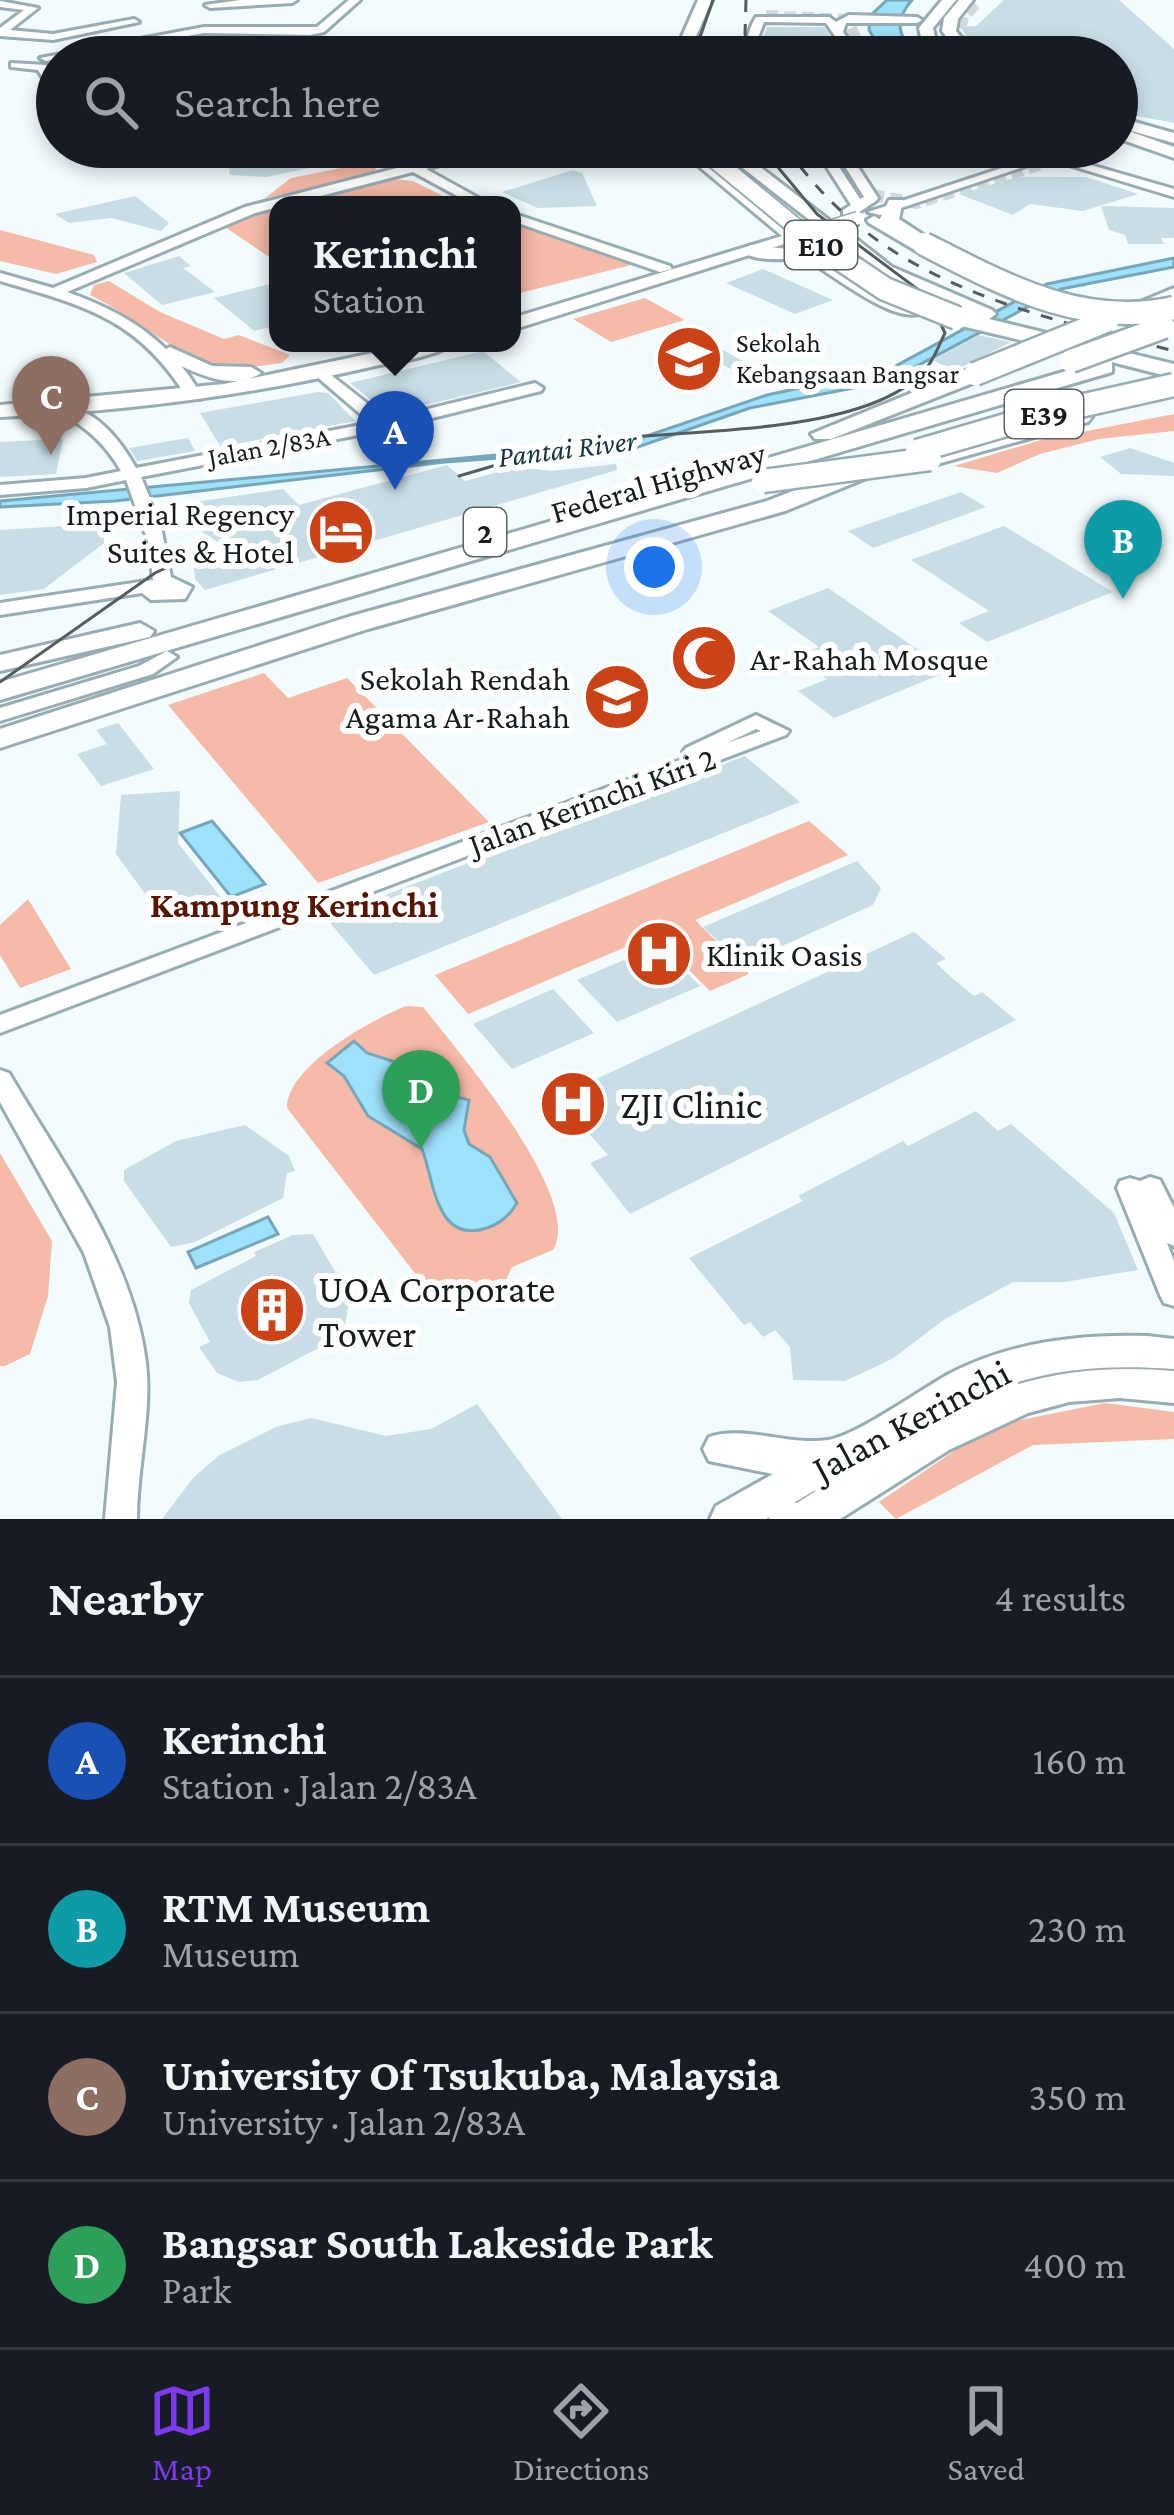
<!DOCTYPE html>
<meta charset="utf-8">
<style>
:root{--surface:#171b24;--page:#242831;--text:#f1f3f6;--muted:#9ea1a6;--line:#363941;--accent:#7c3aed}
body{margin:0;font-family:"Crimson Pro",serif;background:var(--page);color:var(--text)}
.you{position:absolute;left:654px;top:567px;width:42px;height:42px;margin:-30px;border:9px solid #fff;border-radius:50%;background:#1a73e8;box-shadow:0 0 0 18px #1a73e833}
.badge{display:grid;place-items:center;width:78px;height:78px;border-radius:50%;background:var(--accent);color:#fff;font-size:39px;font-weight:700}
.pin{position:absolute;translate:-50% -99px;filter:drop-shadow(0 3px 6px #0008)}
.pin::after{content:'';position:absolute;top:63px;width:42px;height:36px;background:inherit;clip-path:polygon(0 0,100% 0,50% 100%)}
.popup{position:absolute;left:269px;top:196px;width:252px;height:156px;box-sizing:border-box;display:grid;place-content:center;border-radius:24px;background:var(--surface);filter:drop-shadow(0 3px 9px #0005);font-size:39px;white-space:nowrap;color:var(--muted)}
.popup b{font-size:45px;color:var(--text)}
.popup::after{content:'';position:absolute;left:50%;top:100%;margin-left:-24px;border:24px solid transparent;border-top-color:var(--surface)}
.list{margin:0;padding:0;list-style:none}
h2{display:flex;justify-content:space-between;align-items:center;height:156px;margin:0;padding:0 48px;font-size:51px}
h2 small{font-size:39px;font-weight:400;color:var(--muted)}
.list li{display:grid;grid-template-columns:78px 1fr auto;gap:36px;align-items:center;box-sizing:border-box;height:168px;padding:0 48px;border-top:3px solid var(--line)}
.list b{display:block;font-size:45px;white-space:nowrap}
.list p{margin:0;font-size:39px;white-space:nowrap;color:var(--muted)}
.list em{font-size:39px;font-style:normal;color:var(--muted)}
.icon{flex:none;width:66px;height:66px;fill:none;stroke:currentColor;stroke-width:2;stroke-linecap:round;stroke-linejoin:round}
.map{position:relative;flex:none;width:1174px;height:1519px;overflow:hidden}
.search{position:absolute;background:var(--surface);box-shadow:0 6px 18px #0003;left:36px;right:36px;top:36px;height:132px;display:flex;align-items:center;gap:30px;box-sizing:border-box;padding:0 42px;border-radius:66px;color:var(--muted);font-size:45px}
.sheet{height:828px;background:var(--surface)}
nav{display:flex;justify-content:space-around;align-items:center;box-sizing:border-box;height:168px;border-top:3px solid var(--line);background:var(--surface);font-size:33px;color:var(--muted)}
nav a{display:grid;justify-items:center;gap:6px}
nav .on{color:var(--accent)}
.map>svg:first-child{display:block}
.green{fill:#f6baa8}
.water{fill:#9ee1fa;stroke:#75a6b9;stroke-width:3}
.building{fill:#c8dde5}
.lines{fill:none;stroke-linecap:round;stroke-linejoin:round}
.minor-tunnel{stroke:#d1dadd;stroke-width:12;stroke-dasharray:12 6;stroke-linecap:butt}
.minor-casing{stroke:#98acb3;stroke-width:6}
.major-casing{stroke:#98acb3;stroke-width:6}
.highway-casing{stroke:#98acb3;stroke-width:6}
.minor{fill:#fff;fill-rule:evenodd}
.major{fill:#fff;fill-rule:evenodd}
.highway{fill:#fff;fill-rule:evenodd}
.tram{stroke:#555d60;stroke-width:3}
.rail{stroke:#555d60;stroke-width:3;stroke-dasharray:12 12;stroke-linecap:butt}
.minor-bridge-casing{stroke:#98acb3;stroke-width:15;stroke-linecap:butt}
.highway-bridge-far1-casing{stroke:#98acb3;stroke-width:20;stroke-linecap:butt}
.highway-bridge-casing{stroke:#98acb3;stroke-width:27;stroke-linecap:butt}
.minor-bridge{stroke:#fff;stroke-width:12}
.highway-bridge-far1{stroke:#fff;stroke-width:16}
.highway-bridge{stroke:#fff;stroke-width:22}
.labels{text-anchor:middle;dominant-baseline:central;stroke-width:12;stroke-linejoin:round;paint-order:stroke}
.far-poi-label{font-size:27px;fill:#161d20;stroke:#fff;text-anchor:start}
.far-street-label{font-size:27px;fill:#161d20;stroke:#fff}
.shield{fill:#fff;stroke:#5c6163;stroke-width:3}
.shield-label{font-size:30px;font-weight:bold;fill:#161d20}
.far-water-label{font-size:30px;font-style:italic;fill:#153540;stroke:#fff}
.street-label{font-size:33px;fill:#161d20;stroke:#fff}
.poi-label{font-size:33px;fill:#161d20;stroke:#fff;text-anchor:end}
.neighbourhood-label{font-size:36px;font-weight:bold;fill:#571602;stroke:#fff}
.near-poi-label{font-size:39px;fill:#161d20;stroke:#fff;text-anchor:start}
.near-street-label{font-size:39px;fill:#161d20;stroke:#fff}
</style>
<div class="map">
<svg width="1174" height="1519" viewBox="0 0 1174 1519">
<rect width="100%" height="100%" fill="#f2fbfe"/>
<path class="green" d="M366,163L376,168L373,174L265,198L291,178Z
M385,178L413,181L461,205H280Z
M278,206V263L219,223Z
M512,222L635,264L512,295Z
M0,230L94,255L97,262L56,274L0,261Z
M109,281L160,312L224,339L239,335L290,355L282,363C257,366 220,374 196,360C160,340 128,314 90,295L94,285Z
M645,298L685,320L611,342L573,319Z
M1174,414V431L1099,439L1040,454L997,473L954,466L1041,440Z
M264,673L288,698L347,678L489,822L318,883L168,705Z
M809,821L848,855L695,920L749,974L710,991L654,935L468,1014L435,975Z
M28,899L71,969L20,988L0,955V925Z
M406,1006L423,1007C456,1049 585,1198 553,1250L512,1267L499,1295L491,1298L424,1285L287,1108C287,1066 371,1020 406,1006Z
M0,1153L52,1241L48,1296L30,1354L5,1366H0Z
M1105,1403L1174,1412V1439L1033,1445L896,1519L879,1502L991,1426Z"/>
<path class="water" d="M887,0H912C893,22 898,36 918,57H885L869,30L870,16Z
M1174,258V267L1061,289L889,381L750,408L635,448L445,462L115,501L0,507V501L626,443L767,395L890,369L1047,284Z
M212,821L265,884L231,897L180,833Z
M354,1041L367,1053L408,1066L425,1089L469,1100L464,1130L469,1144L490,1157L517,1203C510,1215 501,1223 487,1228C435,1245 434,1179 422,1149L368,1116L344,1076L327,1063Z
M268,1217L278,1234L196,1268L188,1252Z"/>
<path class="building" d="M1004,0H1119L1174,49V123L1117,112V57H997L977,43L983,38L966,36L961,27L976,26Z
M767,27H824L844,57H767L763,38Z
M271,147H339L356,158L267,177L230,175L228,162Z
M573,170L582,173L597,206L538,208L502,192Z
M1018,177H1086L1138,194L1083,211L1030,204L1013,215L959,194Z
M135,196L169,223L161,231L111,218L69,223L55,214Z
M1101,206L1174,208V238H1161L1164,244H1128L1125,235L1109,230Z
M179,256L191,266L183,268L215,292L162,305L124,273Z
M763,269L833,300L795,314L726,283Z
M278,282V325L254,331L214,298Z
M978,335L1011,342L954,371L933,360Z
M709,342L770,377L753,382L693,347Z
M483,351L521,382L388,414L350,383Z
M318,392L328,393L355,421L221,447L200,413Z
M188,438L195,451L137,461L129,448Z
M63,439L56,474L0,477V442Z
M1130,448L1174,463V476L1121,474L1100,457Z
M616,464L617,470L205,590L195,579L193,557L227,548L201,531L195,502L283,489L299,505L447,465L465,481L516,467L552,471Z
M961,492L986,507L873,548L848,531Z
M81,525L104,530V543L44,589L0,595V530Z
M1004,526L1113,592L987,642L959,623L989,611L911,560Z
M828,588L949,671L834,718L798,691L827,679L796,657L819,647L768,611Z
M118,723L154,769L101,786L77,754L107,744L96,730Z
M745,756L800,802L374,975L326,918Z
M180,791L178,843L223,900L166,922L116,854L121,795Z
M857,861L881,888L873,905L742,964L703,927Z
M914,932L946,959L936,963L951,977L974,996L982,992L1016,1020L630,1214L590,1163L608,1155L557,1097Z
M659,945L700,986L617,1022L577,980Z
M553,989L594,1033L512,1069L473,1024Z
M976,1111L998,1131L1011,1124L1114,1213L1138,1270L1064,1282H1013L945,1319L892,1359L845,1381L793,1380L790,1347L775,1330L763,1337L750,1322L744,1325L689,1258L803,1201L798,1196L903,1141L908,1146Z
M245,1125L289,1156L295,1171L287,1173L283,1198L195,1242L171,1247L124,1181V1170L176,1141Z
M313,1234L350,1297L343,1335L258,1380L239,1382L217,1373L199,1347L210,1342L189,1303L191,1290L256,1256L254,1252L293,1235Z
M477,1404L562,1519H162L193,1478L218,1456L276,1427L311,1418L386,1436L431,1429Z"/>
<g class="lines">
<path class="minor-tunnel" d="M766,16L847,20L864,57
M957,46L963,16L980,0
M827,147L848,172L843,181
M848,172L861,193L917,203L1051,161L1053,156L1030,147"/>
<defs>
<path id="minor" d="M240,0H297L292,3L210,8L205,5Z
M349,0H360L324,32L310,35L204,33L46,61L40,58L204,27H317Z
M0,1L38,8L10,30L53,34L134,19L139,22L53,40L0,36V28L24,10L0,7Z
M849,15L917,17L922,20L917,23H846L843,32L861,57H849L826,23L764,22L758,38L763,57H751C745,42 748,30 756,17H829L836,22Z
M264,37L269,40L268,42L189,57H164Z
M321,49L325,50V54L289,57Z
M11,63L46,65L57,84V98L53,96L38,70L11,67Z
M479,147H500L426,169L491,205H474L413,172L255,213L67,292C127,313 170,341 202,396L200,399H188C139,319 86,306 0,281V273L53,288L245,207Z
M814,147H826L860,199L864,197L833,147H845L878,198L876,201L853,216H843V210L851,205Z
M1014,147H1022L1038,162L880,215L868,212L1023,161L1014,153Z
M1049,153L1174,189V197L1049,159Z
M512,213L670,266L672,269L660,272L512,221Z
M874,216L940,253L942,256L930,259L869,223L867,220Z
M322,368L387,419L535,383L543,388L541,391L384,430L141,477L160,522L171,577L192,587L185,599L151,600L142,593L0,615V603L153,580L149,544L126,480L86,488L0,495V485L86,478L121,471C105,443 87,428 59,412V406C93,405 121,441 136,468L371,423L316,376V370Z
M167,651L177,657L153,674L0,721V708L139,666Z
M756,715L789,731L786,735L0,1033V1015L689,757L683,752L686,748ZM756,729L761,731L727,743Z
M0,1070L9,1073C61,1162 133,1257 146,1363C152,1414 137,1467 137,1519H105L117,1382L110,1327L84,1253L0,1102Z
M1150,1177L1160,1180L1174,1208V1246L1167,1243L1174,1261V1306L1164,1303L1160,1295L1117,1188L1120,1181L1130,1178L1140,1181Z
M769,1483C785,1489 798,1503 806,1519H770L753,1497L758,1487Z"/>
<path id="major" d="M698,0H712L687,57H673Z
M942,0H956L933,28L936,41L950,57H935L922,42L919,28Z
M959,0H973L958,19L956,31L977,57H962L942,31L944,18Z
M1117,117L1174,133V143L1117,127Z
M676,147H694L798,231L816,225L716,147H734L838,227L512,330V318L782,236Z
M421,343H454C435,357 399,361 375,366C251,395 127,411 0,417V405L224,384Z
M170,347L212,366L251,367L261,373C232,393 191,371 163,357L160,353Z
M1147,1336L1174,1339V1369C1094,1363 1021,1370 951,1411C1023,1374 1095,1364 1174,1371V1403L1120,1398L1069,1402L1028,1413L949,1450L840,1519H786L792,1506L848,1471L766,1519H710L716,1506L773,1474L709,1461L703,1449L709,1437C744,1425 789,1446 828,1440C856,1436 920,1390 949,1374C1009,1342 1080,1334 1147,1336Z"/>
<path id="highway" d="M677,48H689L690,57H674Z
M1117,127L1174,147V158L1117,138Z
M889,200H903L899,219L931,240V248H917L882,225L879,221Z
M822,223H836L892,267L992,310L996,314L989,319L1174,364V378L1112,362V372L0,700V682L1104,360L949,323V313L968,314L878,275L822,231Z
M788,233H802L847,273L925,311C901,329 837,278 815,265C794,253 761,266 741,251L751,245L798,250L785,237Z
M1174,288V301L1125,319L1114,313Z
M975,367L986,374L983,379L831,439H815L811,434Z
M1080,410L1092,417L1088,422L930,466L918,459L922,454Z
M865,463L874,465V475L785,511L368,629L0,748V729L348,617L767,501Z
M140,623L154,631L150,637L0,671V655Z"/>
</defs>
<use href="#minor" class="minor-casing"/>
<use href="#major" class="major-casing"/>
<use href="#highway" class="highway-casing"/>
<use href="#minor" class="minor"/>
<use href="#major" class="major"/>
<use href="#highway" class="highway"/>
<path class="tram" d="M693,57L713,0
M459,476C509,461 559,446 611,439C692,429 876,435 928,366C935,357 940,343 945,333L928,297L817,214L761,147
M0,682L155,573L210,547"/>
<path class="rail" d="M746,0L745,34L752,57
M786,147C879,283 1023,312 1174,351"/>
<defs>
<path id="minor-bridge" d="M829,227L858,218"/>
<path id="highway-bridge-far1" d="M699,147L813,241"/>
<path id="highway-bridge" d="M809,238L885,289L957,318
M924,244C1005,285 1081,328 1174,308
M1071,361L1164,327
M975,374L1108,320
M917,451L1040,415L1174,385
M763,481L930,459"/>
</defs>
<use href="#minor-bridge" class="minor-bridge-casing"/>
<use href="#highway-bridge-far1" class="highway-bridge-far1-casing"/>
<use href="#highway-bridge" class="highway-bridge-casing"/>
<use href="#minor-bridge" class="minor-bridge"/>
<use href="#highway-bridge-far1" class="highway-bridge-far1"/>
<use href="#highway-bridge" class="highway-bridge"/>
</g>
<defs>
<symbol id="school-disc" viewBox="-11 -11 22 22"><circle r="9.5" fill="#ca4215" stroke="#fff"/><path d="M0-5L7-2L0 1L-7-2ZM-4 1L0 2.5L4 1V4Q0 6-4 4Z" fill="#fff"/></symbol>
<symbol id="hotel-disc" viewBox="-11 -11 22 22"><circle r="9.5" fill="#ca4215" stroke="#fff"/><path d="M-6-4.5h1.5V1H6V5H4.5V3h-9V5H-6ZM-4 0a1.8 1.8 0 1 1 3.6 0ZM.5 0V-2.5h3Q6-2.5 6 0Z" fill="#fff"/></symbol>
<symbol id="mosque-disc" viewBox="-11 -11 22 22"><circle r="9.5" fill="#ca4215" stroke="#fff"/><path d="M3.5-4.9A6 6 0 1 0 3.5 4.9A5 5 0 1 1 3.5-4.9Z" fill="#fff"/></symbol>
<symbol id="hospital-disc" viewBox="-11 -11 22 22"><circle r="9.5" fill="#ca4215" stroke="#fff"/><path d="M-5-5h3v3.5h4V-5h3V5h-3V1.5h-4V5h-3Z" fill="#fff"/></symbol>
<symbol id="building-disc" viewBox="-11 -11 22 22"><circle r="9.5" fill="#ca4215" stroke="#fff"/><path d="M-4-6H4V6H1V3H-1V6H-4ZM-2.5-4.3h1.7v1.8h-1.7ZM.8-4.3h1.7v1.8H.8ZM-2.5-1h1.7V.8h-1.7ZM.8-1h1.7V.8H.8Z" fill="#fff"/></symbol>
</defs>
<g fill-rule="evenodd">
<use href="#school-disc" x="651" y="321" width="76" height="76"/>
<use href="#hotel-disc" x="303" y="494" width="76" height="76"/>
<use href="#mosque-disc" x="666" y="620" width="76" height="76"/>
<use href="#school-disc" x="579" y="659" width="76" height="76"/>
<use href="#hospital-disc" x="621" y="916" width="76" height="76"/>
<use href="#hospital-disc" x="535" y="1066" width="76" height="76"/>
<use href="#building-disc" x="234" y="1272" width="76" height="76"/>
</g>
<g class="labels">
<g class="far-poi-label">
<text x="736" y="343">Sekolah<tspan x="736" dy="31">Kebangsaan Bangsar</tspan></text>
</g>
<g class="far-street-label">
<text transform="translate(269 447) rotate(-10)">Jalan 2/83A</text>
</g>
<g class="shield">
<rect x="785" y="221" width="72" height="48" rx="9"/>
<rect x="1005" y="390" width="78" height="48" rx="9"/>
<rect x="464" y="508" width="42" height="48" rx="9"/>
</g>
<g class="shield-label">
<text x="821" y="245">E10</text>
<text x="1044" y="414">E39</text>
<text x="485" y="532">2</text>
</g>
<g class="far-water-label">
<text transform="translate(567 448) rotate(-7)">Pantai River</text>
</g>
<g class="street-label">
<text transform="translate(658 482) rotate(-16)">Federal Highway</text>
<text transform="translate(592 801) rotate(-20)">Jalan Kerinchi Kiri 2</text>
</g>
<g class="poi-label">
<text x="294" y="513">Imperial Regency<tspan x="294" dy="38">Suites &amp; Hotel</tspan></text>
<text x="750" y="658" text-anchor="start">Ar-Rahah Mosque</text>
<text x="570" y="678">Sekolah Rendah<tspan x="570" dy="38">Agama Ar-Rahah</tspan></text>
<text x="706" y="954" text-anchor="start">Klinik Oasis</text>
</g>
<g class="neighbourhood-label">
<text x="294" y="905">Kampung Kerinchi</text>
</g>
<g class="near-poi-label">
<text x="620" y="1104">ZJI Clinic</text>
<text x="318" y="1288">UOA Corporate<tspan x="318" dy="45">Tower</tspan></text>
</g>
<g class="near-street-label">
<text transform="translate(911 1420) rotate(-28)">Jalan Kerinchi</text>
</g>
</g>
</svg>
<div class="you"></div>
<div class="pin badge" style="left:395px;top:490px;background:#1a4fb4">A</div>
<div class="popup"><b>Kerinchi</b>Station</div>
<div class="pin badge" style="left:1123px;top:599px;background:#0f9aa8">B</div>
<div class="pin badge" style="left:51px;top:455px;background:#8d6e63">C</div>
<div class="pin badge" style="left:421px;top:1149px;background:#2e9e5b">D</div>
<div class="search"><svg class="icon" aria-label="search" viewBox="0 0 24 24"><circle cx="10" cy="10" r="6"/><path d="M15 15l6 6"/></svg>Search here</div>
</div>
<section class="sheet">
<h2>Nearby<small>4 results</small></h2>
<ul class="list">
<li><span class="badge" style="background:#1a4fb4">A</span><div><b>Kerinchi</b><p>Station · Jalan 2/83A</p></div><em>160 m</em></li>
<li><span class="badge" style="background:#0f9aa8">B</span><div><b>RTM Museum</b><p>Museum</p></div><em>230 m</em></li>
<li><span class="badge" style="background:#8d6e63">C</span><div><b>University Of Tsukuba, Malaysia</b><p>University · Jalan 2/83A</p></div><em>350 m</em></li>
<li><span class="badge" style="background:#2e9e5b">D</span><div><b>Bangsar South Lakeside Park</b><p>Park</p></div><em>400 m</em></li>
</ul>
</section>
<nav>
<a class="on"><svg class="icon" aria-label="map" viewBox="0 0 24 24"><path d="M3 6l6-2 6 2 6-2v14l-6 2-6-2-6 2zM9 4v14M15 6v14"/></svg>Map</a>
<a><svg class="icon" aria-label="directions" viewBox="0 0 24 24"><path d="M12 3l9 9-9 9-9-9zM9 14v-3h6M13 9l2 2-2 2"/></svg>Directions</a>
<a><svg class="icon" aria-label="saved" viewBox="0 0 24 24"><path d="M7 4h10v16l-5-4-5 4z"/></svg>Saved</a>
</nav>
